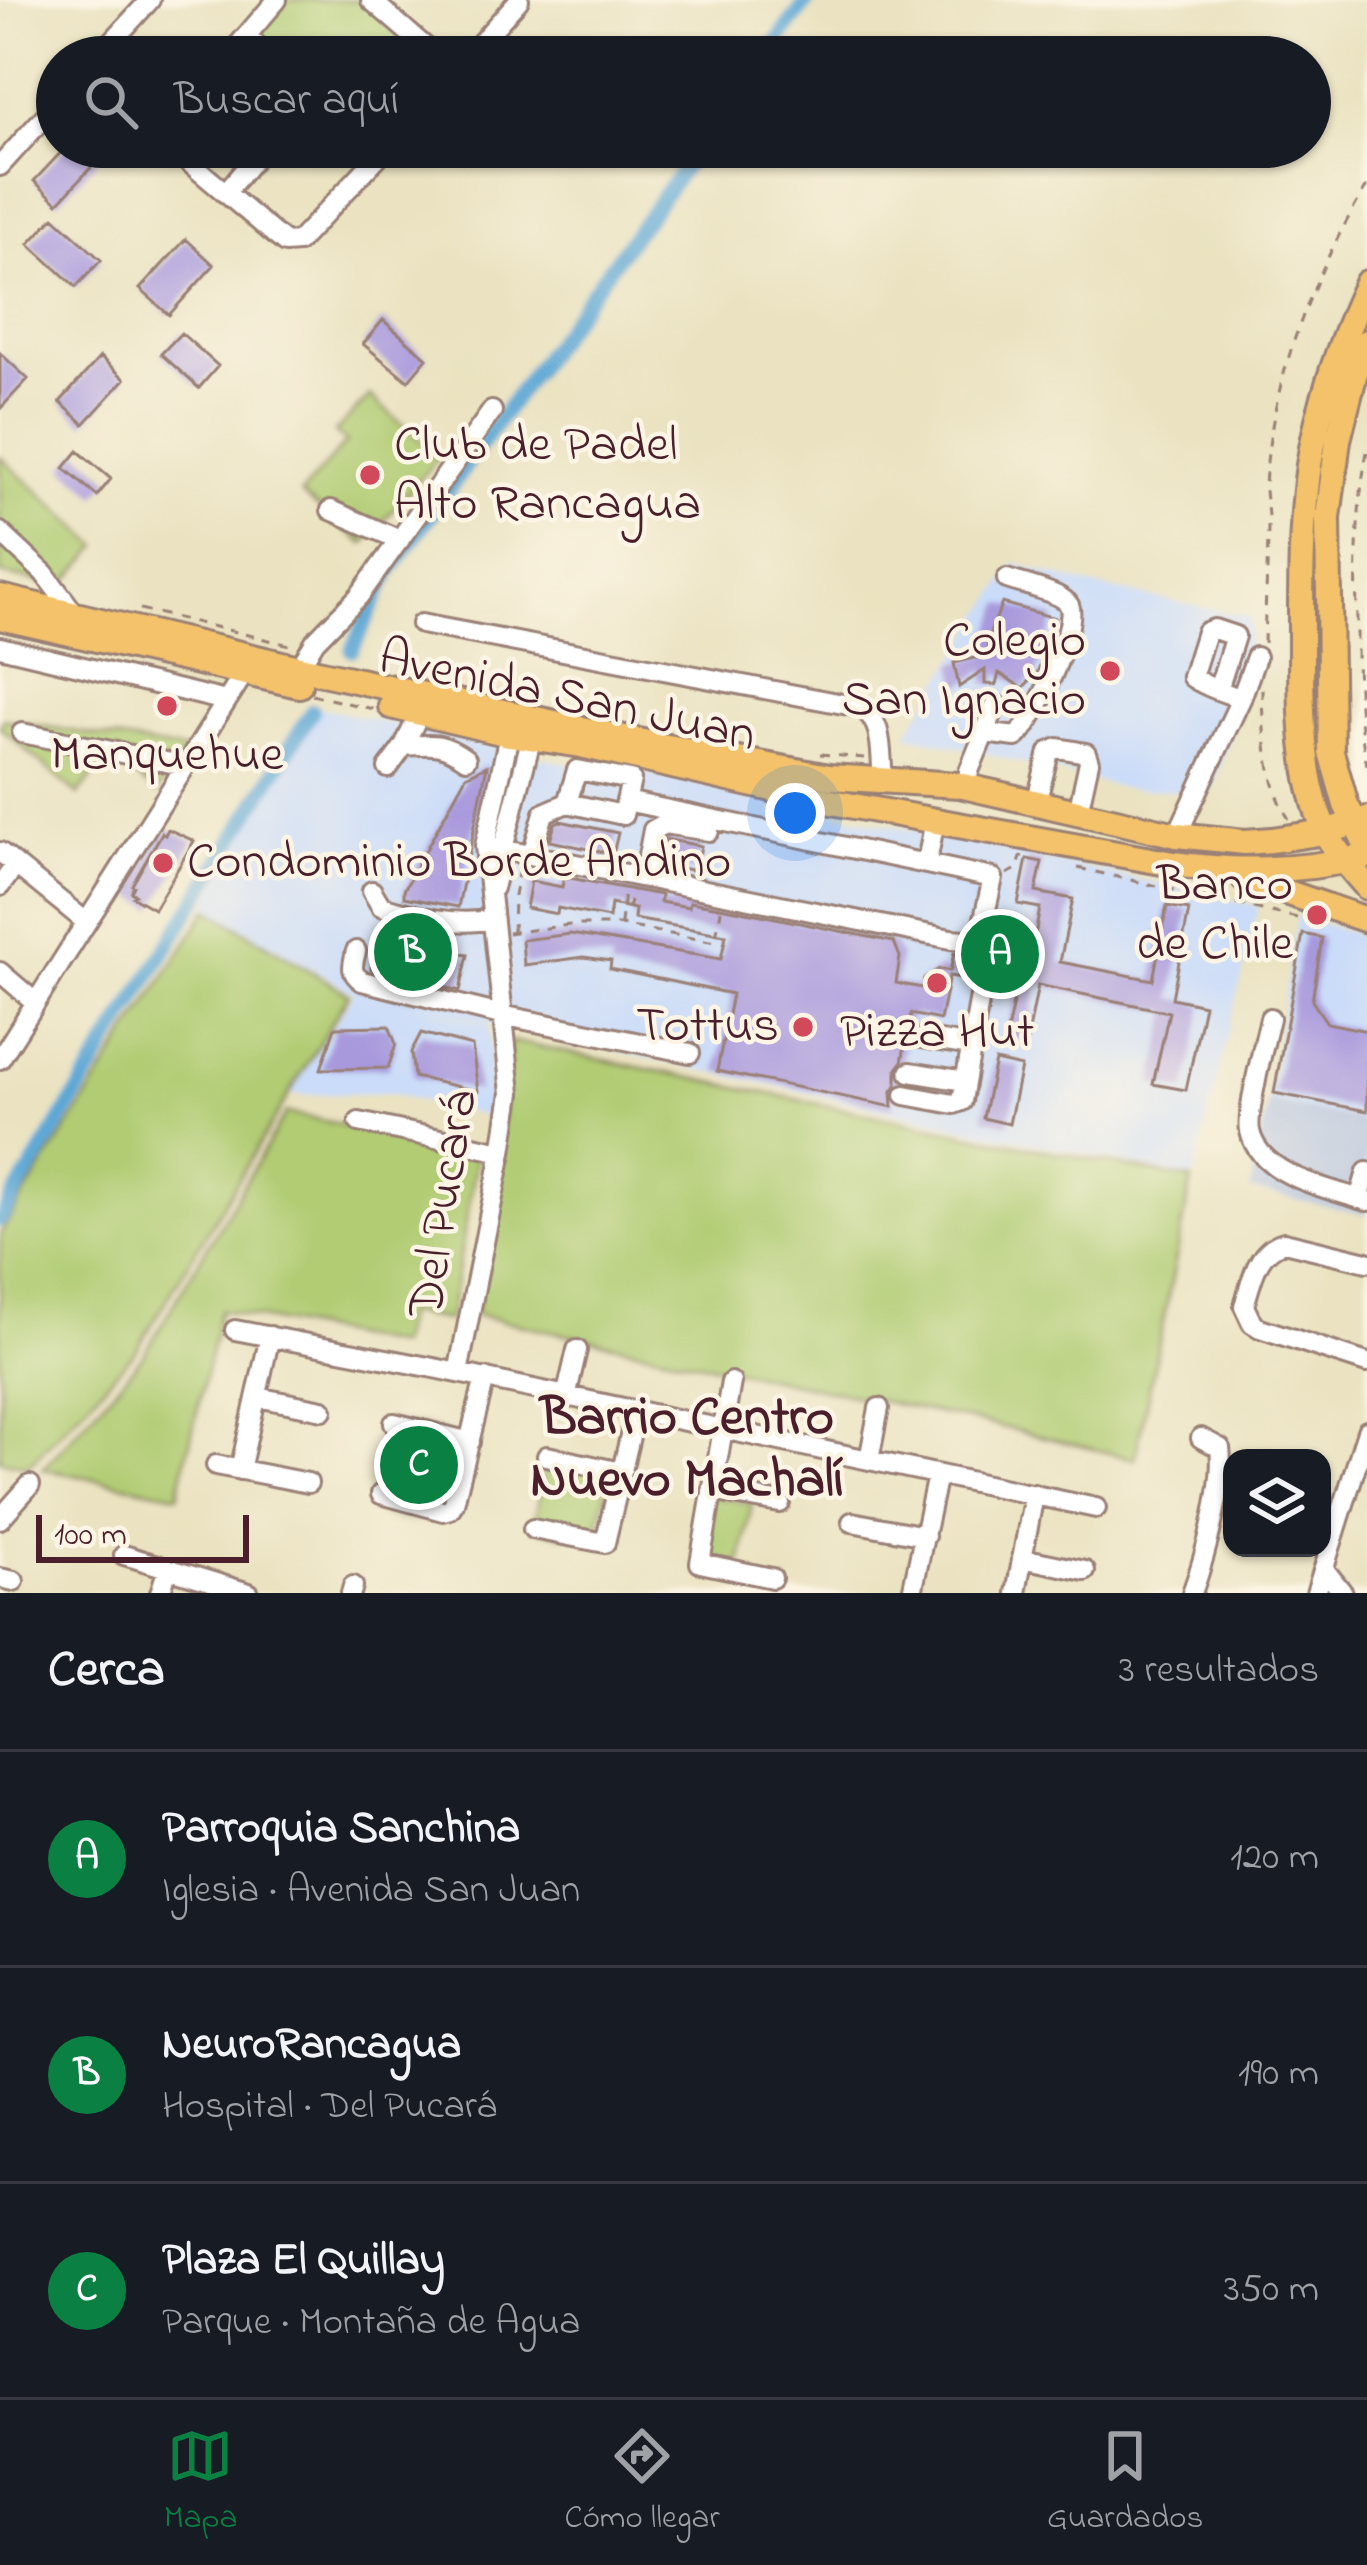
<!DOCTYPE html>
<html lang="es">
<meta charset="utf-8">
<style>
:root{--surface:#171b24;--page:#20242c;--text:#f1f3f6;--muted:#9ea1a6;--line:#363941;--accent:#0b8043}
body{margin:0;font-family:"Indie Flower",sans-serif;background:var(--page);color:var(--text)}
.controls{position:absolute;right:36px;bottom:36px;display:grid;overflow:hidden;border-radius:24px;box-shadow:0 3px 9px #0004}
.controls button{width:108px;height:108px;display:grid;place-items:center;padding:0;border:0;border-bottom:3px solid var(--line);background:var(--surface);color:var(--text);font:60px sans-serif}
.scale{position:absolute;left:36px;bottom:30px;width:213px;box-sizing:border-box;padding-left:12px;border:6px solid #4a1f2b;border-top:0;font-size:33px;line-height:42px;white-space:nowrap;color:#4a1f2b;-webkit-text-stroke:9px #fcf5e5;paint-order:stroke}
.you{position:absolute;left:795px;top:813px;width:42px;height:42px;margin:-30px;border:9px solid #fff;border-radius:50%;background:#1a73e8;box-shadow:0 0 0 18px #1a73e833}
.badge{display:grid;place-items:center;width:78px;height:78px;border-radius:50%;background:var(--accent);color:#fff;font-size:39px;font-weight:700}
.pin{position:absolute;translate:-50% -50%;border:6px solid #fff;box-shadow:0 3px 12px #0006}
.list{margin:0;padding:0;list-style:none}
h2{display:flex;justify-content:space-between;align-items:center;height:156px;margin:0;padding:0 48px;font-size:51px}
h2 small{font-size:39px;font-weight:400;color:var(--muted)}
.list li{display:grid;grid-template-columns:78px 1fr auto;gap:36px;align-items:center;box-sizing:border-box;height:216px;padding:0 48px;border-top:3px solid var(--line)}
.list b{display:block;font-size:45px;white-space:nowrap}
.list p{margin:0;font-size:39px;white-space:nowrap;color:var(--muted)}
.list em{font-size:39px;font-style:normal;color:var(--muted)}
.icon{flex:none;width:66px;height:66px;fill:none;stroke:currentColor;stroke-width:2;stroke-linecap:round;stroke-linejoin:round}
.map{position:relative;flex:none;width:1367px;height:1593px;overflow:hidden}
.search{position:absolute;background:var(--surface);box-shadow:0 3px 9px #0004;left:36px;right:36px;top:36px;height:132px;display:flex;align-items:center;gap:30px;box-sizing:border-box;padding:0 42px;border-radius:66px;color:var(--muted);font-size:45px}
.sheet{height:804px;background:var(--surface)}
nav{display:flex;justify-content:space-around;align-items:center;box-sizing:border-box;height:168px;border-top:3px solid var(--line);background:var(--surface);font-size:33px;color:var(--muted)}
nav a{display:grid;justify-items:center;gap:6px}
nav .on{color:var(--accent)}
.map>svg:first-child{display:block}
.built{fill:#cadcf9}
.industrial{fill:#b7c5de}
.green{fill:#b1cc73;stroke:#7e764f;stroke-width:3}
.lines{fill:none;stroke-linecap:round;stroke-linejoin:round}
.canal{stroke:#5da7d5;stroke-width:15}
.building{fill:#a899dd}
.minor-casing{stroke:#9a8076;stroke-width:24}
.major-casing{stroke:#9a8076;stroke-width:30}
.path{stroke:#9a8076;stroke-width:3;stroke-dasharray:9 9;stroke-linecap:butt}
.minor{stroke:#fff;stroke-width:18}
.major{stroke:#f3c26a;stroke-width:24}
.poi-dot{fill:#d1495b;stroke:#fcf5e5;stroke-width:4.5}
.labels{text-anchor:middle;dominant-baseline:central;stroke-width:9;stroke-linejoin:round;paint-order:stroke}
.poi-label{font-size:51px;fill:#4a1f2b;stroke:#fcf5e5;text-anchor:end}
.street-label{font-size:51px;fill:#4a1f2b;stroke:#fcf5e5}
.neighbourhood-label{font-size:54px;font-weight:bold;fill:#4a1f2b;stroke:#fcf5e5}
</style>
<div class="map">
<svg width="1367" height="1593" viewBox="0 0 1367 1593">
<rect width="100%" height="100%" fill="#fcf5e5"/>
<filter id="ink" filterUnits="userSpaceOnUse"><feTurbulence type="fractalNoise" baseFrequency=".00833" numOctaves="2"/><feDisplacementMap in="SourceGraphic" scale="24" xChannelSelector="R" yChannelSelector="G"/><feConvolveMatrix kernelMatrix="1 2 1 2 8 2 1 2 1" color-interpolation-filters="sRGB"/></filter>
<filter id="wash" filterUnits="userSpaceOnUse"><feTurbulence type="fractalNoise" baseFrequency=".004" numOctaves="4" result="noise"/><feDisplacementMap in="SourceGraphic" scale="48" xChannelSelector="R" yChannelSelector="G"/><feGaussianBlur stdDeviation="2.7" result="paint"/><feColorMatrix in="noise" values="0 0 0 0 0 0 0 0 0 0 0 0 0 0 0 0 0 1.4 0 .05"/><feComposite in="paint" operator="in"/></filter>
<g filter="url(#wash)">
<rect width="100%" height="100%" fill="#eae2c0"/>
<path class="built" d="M1015,564L1089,585L1250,617L1249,684L1211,793L1123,788L907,734Z
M317,707L631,778L642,771L1259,906L1193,1178L417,1007L489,1025L494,1118L389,1093L291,1095L354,993L206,905L241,833Z
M1297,915L1367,938V1121L1268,1102Z"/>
<path class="industrial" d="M1268,1102L1367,1121V1215L1250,1190Z"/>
<path class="green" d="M286,0H362L427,57H277L254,37Z
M370,396L439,457L364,544L301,494L346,442L335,432Z
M0,457L99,546L63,586L0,574Z
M3,719L186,751L156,793L109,754L78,795L0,727Z
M208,909L349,994L136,1351L28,1466L0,1460V1234Z
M511,1041L1192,1180L1135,1459L993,1425L476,1315Z
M286,1113L478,1153L449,1320L406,1313L398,1346L220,1310L178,1495L43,1469L143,1356Z
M394,1423L457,1437L443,1507L381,1494Z
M547,1456L611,1468L596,1540L533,1529Z
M711,1496L752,1504L740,1564L699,1556Z"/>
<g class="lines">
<path class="canal" d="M766,57L808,0
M352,650L389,573L554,343L699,147
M0,1220L312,711"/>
</g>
<g id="blocks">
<path class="building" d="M66,147H81L97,161L58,203L34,181Z
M54,217L101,260L76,287L29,244Z
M186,239L214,265L169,315L140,289Z
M383,320L427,358L408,381L363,344Z
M181,333L218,366L199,388L161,354Z
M0,353L28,379L0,409Z
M100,357L125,379L84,424L60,402Z
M78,451L111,479L97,496L64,468Z
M1002,603L1055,618L1035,680L1031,679L1023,688L999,673L996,685L985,684V670L959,687L954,663L988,655L987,641Z
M487,766L458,907L404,897V890L466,776Z
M560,821L618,833L613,854L550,841L555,823Z
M168,829L194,841L154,909L133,897L135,895L131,892L134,886L132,885L162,833L165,835Z
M665,839L701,846L696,871L660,864Z
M1027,859L1042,862L1036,892L1073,899L1060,962L1153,980L1167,906L1189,910L1172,998L1204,1005L1186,1090L1153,1084L1169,1012L1038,985L1027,1041L1006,1037L1016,988L1007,986L1017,932L1035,935L1040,908L1018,904Z
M564,877L661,895L660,902L689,907L690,902L731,909L894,942L900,957L896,983L922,988L924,979L939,969L950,971L954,953L969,954L972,961L968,979L949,976L940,1020L911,1014L902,1062L897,1069V1084L892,1091L893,1107L717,1071L732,994L610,969L611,961L584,957L524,965L522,940L571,934L721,959L726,935L634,919L635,909L611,904L609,918L558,908L557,914L526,908L531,881L562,887Z
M1303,934L1322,938L1312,1001L1327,1023L1367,1031V1111L1274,1093Z
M377,937L468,955L460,991L371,969Z
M389,1026L396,1044L388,1068L321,1069L335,1027Z
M421,1033L472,1046L478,1091L414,1077L411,1052Z
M995,1061L1021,1067L1009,1124L983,1118Z"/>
</g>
</g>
<g filter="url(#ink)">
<use href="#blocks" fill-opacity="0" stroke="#9a8076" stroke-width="3"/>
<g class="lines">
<defs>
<path id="minor" d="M371,0L437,57
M246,36L270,57
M98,57L150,0
M228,57L277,0
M468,57L519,0
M171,147L285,243L298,242L387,147
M0,166L57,103
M225,193L264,147
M331,510L400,540
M0,532L44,573L74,613
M421,624L859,707C885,719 880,755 883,781
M0,647L226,701
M299,668L315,641L359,596L492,411
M1218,690L1235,636L1214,629L1206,632L1192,677C1205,687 1225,692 1241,699
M22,733L186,766
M984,733L1016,737C1034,724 1079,624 1069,605C1063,593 1021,584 1007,579
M404,746C433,744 442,742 466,759
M388,768L404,746L420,712
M967,787L969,771L996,705
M626,801L993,878L979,941L986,961L962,1101L954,1104L905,1095
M1036,804L1049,752L1058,748L1086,753L1089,762L1078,812
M1177,835L1241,699L1256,657
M485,846L951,939L979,941
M0,852L86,922
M532,855L544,813L567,803L623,815L631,780L577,770L567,803
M927,862L935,820
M644,877L653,830L664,824L709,831
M0,886L16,865
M493,888L534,728
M372,891L381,906C415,916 456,927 491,919
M356,951C353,965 349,972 362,981L501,1015L690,1053
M0,972L35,1002
M1270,1018C1265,1041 1246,1112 1250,1131C1259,1176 1330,1189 1367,1201
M922,1038L971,1046
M0,1059L245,672
M910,1072L965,1081
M359,1122L502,1152
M1359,1199L1367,1172
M1367,1262L1284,1242C1256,1250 1252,1281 1244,1306L1252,1323L1260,1328L1367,1363
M235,1330L439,1369L1096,1508
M458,1373L502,1152L511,1093L485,846L512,721
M731,1382L700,1563L772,1578
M257,1397L323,1410
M566,1397L577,1350
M394,1423L470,1442
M547,1456L621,1472
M869,1460L879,1408
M216,1465L308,1483
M240,1470L270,1336
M712,1491L780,1503
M381,1494L443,1511L450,1509L454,1503L485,1378
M0,1519L30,1485
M852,1522L925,1536
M533,1529L605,1543L636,1411
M124,1555L249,1593
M1022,1558L1085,1571
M1324,1569L1343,1593
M0,1578L14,1581
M160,1593L168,1568
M351,1593L353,1586
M912,1593L937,1475
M1016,1593L1034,1494
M1192,1593C1205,1557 1225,1484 1220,1448L1201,1438
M1316,1593L1367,1431"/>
<path id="major" d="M1367,283C1340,342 1319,401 1309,465C1300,528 1301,593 1301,657C1301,711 1302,779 1324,828C1333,850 1352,869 1367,887
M0,597L299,668L657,745L829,777L959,785L1177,835L1245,842L1272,840L1325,832L1367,819
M0,617L299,685
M391,706L509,734L581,745L815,799L1173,864C1238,873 1302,872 1367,856
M1363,838L1346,805L1331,752L1328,518L1338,440L1355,372L1367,342
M1244,878L1367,920"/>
</defs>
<use href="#minor" class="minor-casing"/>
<use href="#major" class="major-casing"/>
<path class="path" d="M1367,452C1356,509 1356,565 1357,623C1357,671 1357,718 1367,765
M140,609L294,646
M1264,643C1265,604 1268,564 1268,524C1269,512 1265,500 1265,488C1270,382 1313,274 1367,186
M1262,689C1262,727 1268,787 1289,819
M312,695L373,709
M820,754L864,758
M1078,868L1297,918
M1007,874L1017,869L1022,855
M626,908L629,905L633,890
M621,924L624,892
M513,932L514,895L519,869
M508,933L570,925H620L715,942L721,910"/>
<use href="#minor" class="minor"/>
<use href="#major" class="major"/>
</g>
</g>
<g class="poi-dot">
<circle cx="370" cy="475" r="12"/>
<circle cx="1110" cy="671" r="12"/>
<circle cx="167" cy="706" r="12"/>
<circle cx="163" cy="863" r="12"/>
<circle cx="1317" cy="915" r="12"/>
<circle cx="937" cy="983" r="12"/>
<circle cx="803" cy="1027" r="12"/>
</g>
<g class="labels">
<g class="poi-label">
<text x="394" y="446" text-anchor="start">Club de Padel<tspan x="394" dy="59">Alto Rancagua</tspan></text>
<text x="1086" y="642">Colegio<tspan x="1086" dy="59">San Ignacio</tspan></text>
<text x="167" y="756" text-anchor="middle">Manquehue</text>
<text x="187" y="863" text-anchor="start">Condominio Borde Andino</text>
<text x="1293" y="886">Banco<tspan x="1293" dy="59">de Chile</tspan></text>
<text x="779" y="1027">Tottus</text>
<text x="937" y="1033" text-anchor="middle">Pizza Hut</text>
</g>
<g class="street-label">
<text transform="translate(567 698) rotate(12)">Avenida San Juan</text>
<text transform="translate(445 1204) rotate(-81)">Del Pucará</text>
</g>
<g class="neighbourhood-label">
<text x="687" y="1420">Barrio Centro<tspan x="687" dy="62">Nuevo Machalí</tspan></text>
</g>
</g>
</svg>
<div class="controls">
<button><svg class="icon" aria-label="layers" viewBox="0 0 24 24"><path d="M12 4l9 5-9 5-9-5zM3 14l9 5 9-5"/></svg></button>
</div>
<div class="scale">100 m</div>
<div class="you"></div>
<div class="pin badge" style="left:1000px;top:954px">A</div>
<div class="pin badge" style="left:413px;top:952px">B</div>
<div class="pin badge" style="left:419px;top:1465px">C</div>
<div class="search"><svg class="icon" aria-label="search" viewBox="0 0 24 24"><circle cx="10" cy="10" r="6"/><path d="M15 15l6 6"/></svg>Buscar aquí</div>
</div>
<section class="sheet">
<h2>Cerca<small>3 resultados</small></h2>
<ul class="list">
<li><span class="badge">A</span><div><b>Parroquia Sanchina</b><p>Iglesia · Avenida San Juan</p></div><em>120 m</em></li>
<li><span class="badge">B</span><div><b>NeuroRancagua</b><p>Hospital · Del Pucará</p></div><em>190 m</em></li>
<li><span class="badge">C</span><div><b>Plaza El Quillay</b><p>Parque · Montaña de Agua</p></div><em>350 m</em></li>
</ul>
</section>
<nav>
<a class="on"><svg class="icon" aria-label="map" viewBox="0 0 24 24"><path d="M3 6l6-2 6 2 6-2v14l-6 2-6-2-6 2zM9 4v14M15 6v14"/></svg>Mapa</a>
<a><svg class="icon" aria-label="directions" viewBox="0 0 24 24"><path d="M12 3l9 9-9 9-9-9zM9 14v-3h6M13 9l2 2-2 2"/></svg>Cómo llegar</a>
<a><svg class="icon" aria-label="saved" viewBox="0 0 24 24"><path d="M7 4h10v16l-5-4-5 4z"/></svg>Guardados</a>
</nav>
